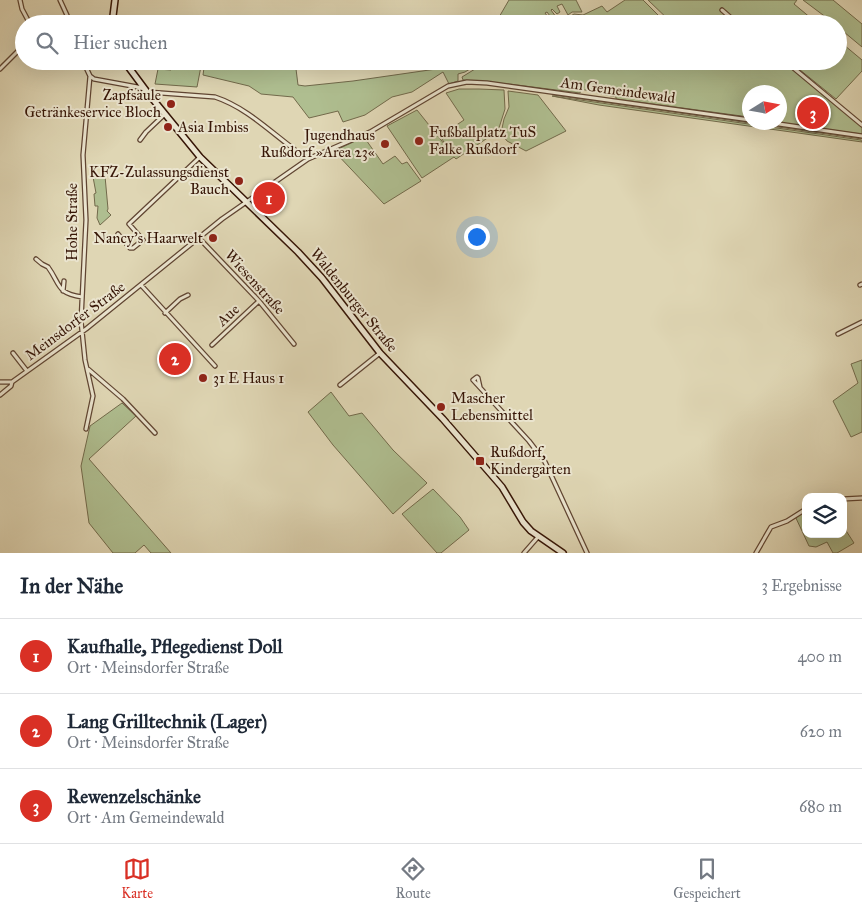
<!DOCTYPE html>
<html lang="de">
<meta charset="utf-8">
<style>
:root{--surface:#fff;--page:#f6f6f7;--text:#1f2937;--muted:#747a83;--line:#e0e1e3;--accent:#d93025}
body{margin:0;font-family:"IM FELL Great Primer",serif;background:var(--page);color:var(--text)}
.controls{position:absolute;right:15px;bottom:15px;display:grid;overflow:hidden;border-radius:10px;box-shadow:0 5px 20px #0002}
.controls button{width:45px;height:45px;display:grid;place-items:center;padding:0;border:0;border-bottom:1px solid var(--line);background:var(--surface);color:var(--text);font:25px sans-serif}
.compass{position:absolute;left:742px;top:85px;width:45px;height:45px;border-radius:50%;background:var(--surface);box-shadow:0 5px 20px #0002;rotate:79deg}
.you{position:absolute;left:476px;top:236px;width:18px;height:18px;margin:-12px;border:4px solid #fff;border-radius:50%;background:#1a73e8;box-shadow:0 0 0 8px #1a73e833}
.badge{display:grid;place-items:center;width:32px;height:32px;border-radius:50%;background:var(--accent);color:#fff;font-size:16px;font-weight:700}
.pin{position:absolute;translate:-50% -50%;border:2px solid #fff;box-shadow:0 1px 5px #0006}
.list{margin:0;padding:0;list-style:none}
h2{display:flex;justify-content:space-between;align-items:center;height:65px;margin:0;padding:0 20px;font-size:21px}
h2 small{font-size:16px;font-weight:400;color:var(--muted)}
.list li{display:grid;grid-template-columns:32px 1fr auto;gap:15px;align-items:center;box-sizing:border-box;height:75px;padding:0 20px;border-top:1px solid var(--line)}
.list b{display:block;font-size:19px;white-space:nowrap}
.list p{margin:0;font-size:16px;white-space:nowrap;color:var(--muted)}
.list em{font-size:16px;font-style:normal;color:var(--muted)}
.icon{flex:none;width:28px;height:28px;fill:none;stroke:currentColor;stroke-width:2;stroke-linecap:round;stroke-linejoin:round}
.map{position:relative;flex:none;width:862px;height:553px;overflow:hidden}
.search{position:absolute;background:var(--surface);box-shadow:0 5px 20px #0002;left:15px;right:15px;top:15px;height:55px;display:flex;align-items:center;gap:12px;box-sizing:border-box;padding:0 18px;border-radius:28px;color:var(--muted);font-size:19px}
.sheet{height:290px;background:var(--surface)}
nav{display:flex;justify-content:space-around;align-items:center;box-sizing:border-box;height:70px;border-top:1px solid var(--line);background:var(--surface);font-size:14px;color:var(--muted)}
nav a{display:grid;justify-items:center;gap:2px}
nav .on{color:var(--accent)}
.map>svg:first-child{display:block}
.green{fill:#afbe90;stroke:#726a4b}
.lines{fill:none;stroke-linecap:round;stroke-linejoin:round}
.street-casing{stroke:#604532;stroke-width:5.5}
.secondary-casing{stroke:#361506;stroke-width:8}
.street{stroke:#eae4ce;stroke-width:3}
.secondary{stroke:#eae4ce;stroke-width:5}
.poi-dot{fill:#8f2418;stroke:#eae4ce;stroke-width:2}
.labels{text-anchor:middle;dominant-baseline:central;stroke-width:4;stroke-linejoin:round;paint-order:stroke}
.street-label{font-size:15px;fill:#361506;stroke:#eae4ce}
.poi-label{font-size:15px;fill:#361506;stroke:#eae4ce;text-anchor:start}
</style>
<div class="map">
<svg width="862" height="553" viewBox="0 0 862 553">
<rect width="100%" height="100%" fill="#dfd6b4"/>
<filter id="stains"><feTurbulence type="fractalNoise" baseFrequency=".004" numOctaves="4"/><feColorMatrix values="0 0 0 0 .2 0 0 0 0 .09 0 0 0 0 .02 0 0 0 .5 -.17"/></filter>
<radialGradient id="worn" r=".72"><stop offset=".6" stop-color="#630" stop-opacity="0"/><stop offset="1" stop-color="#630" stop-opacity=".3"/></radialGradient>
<path class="green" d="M509,0H576L582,12H572L568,15L562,4L557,6L560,12L557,14L552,9L551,10L556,17L553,20L547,12L545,13L551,21L547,24L541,16L533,22L534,24H495Z
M625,0H643L667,24H575L578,21L575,16L566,19L574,14L583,15L602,6L607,12Z
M648,0H797L794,4L818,24H741L734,18L740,24H673Z
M803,0H833L862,24V47L838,27V24H835Z
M838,40L862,60V71L836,99L789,61H838Z
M173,61H202L197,87L155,84L158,69L171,70Z
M205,61H295L298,85L305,86L353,81L464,65L469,61H483L465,72L458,74V81L449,84L443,72L412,92L392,97L365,115L343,122L338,111L309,118L293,97L261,94L249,86L203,75Z
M488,61H784L862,126V134L777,123L780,122V92H750L749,117L616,99V97L581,89L580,93L509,84L463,80L462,77Z
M459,89H479L504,90L505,109L498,131L456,159L454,157L422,178L387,126L417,110L449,150L440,136L464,120L446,93Z
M508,91L538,95L566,131L526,151L507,141L501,133L504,119L509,107Z
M554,94L749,121L750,122L760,123L862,137V139L553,95Z
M552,96L861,140L862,142L599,105Z
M364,137L383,164L395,156L402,164L407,162L421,181L384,204L334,151Z
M105,176L108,209L107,211L111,215L100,225L97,218L98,206H95L94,194L96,193L93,177Z
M862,360V432L851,437L833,401L858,383L851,364Z
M331,392L349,416L362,413L393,450L427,483L393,514L333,445L308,412Z
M122,403L136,416L89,459L171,553H151L144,545L135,553H113L89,523L81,466L90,426Z
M433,489L460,517L469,530L441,553H437L402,514Z
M806,509V534H843V526L854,543L837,553H833L827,542L816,547L809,546L795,516Z"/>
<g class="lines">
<defs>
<path id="street" d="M20,0L22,9L30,24
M60,0L71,24
M722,10L738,24
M83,61L90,76L94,79L143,88
M785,61L862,125
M86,67L90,61
M0,69L24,45
M148,92L215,97C251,109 277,139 308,159
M765,122L862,136
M140,140L146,132L165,114
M118,234L130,248H133L143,240L129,224L200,157
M198,237L259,301L294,344
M36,259L42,264L48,267C61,285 56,293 82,297
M141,285L215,366
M860,285L862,284
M63,291L64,281
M165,313L180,299L188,295
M838,334L862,322
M212,345L259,301
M13,353L27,371
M88,369L123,399L155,433
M0,382H12
M340,385L380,353
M480,387L478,378L477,377L473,380L529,441L545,462L587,553
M0,395L11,386L12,382L86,329L222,219L308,159L370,132L448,86L467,82L487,83L750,120
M86,429L93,396L85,360L81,321L86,220L83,155L90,76
M843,499L862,498
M524,553L538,537
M756,553L771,527L787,521L806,509"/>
<path id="secondary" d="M112,24L115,0
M124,61L147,92L200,157L298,252L322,278L380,353L443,419L502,487L523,522L531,531L563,553"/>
</defs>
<use href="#street" class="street-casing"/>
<use href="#secondary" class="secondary-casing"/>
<use href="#street" class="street"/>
<use href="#secondary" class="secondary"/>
</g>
<g class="poi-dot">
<circle cx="171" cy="104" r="5"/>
<circle cx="168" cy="127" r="5"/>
<circle cx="419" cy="141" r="5"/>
<circle cx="385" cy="144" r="5"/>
<circle cx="239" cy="181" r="5"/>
<circle cx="213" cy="238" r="5"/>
<circle cx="203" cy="378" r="5"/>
<circle cx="441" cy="407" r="5"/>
<rect x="475" y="456" width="10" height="10" rx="2.5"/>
</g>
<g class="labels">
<g class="street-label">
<text transform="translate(618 90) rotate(8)">Am Gemeindewald</text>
<text transform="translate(72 222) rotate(-90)">Hohe Straße</text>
<text transform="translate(255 282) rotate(48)">Wiesenstraße</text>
<text transform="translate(354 300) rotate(51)">Waldenburger Straße</text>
<text transform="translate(228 315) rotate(-43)">Aue</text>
<text transform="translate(75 321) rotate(-37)">Meinsdorfer Straße</text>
</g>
<g class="poi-label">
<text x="161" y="95" text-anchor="end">Zapfsäule<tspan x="161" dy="17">Getränkeservice Bloch</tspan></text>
<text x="178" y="127">Asia Imbiss</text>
<text x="429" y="132">Fußballplatz TuS<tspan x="429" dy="17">Falke Rußdorf</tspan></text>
<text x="375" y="135" text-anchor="end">Jugendhaus<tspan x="375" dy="17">Rußdorf »Area 23«</tspan></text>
<text x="229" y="172" text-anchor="end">KFZ-Zulassungsdienst<tspan x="229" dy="17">Bauch</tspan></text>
<text x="203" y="238" text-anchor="end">Nancy's Haarwelt</text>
<text x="213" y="378">31 E Haus 1</text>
<text x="451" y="398">Mascher<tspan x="451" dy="17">Lebensmittel</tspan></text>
<text x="490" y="452">Rußdorf,<tspan x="490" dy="17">Kindergarten</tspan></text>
</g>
</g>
<rect width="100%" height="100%" filter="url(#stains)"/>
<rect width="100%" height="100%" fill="url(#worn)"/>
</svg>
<div class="controls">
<button><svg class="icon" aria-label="layers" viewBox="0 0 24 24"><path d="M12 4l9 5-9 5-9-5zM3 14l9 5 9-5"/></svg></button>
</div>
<svg class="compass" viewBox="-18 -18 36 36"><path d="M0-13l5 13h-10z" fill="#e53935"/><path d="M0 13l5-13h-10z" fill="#747a83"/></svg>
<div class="you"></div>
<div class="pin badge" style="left:269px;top:198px">1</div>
<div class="pin badge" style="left:175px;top:359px">2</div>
<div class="pin badge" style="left:813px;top:113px">3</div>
<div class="search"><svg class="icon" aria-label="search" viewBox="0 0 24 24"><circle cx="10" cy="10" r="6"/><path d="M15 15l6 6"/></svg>Hier suchen</div>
</div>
<section class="sheet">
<h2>In der Nähe<small>3 Ergebnisse</small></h2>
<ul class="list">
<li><span class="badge">1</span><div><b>Kaufhalle, Pflegedienst Doll</b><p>Ort · Meinsdorfer Straße</p></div><em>400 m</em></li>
<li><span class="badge">2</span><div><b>Lang Grilltechnik (Lager)</b><p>Ort · Meinsdorfer Straße</p></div><em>620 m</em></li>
<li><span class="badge">3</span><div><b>Rewenzelschänke</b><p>Ort · Am Gemeindewald</p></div><em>680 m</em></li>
</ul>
</section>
<nav>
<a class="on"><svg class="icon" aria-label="map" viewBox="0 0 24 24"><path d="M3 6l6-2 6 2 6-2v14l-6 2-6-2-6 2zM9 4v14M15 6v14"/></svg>Karte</a>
<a><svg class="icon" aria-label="directions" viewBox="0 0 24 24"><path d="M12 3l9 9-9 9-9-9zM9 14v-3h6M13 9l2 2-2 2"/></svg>Route</a>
<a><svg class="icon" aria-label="saved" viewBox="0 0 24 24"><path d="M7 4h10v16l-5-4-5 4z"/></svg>Gespeichert</a>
</nav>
